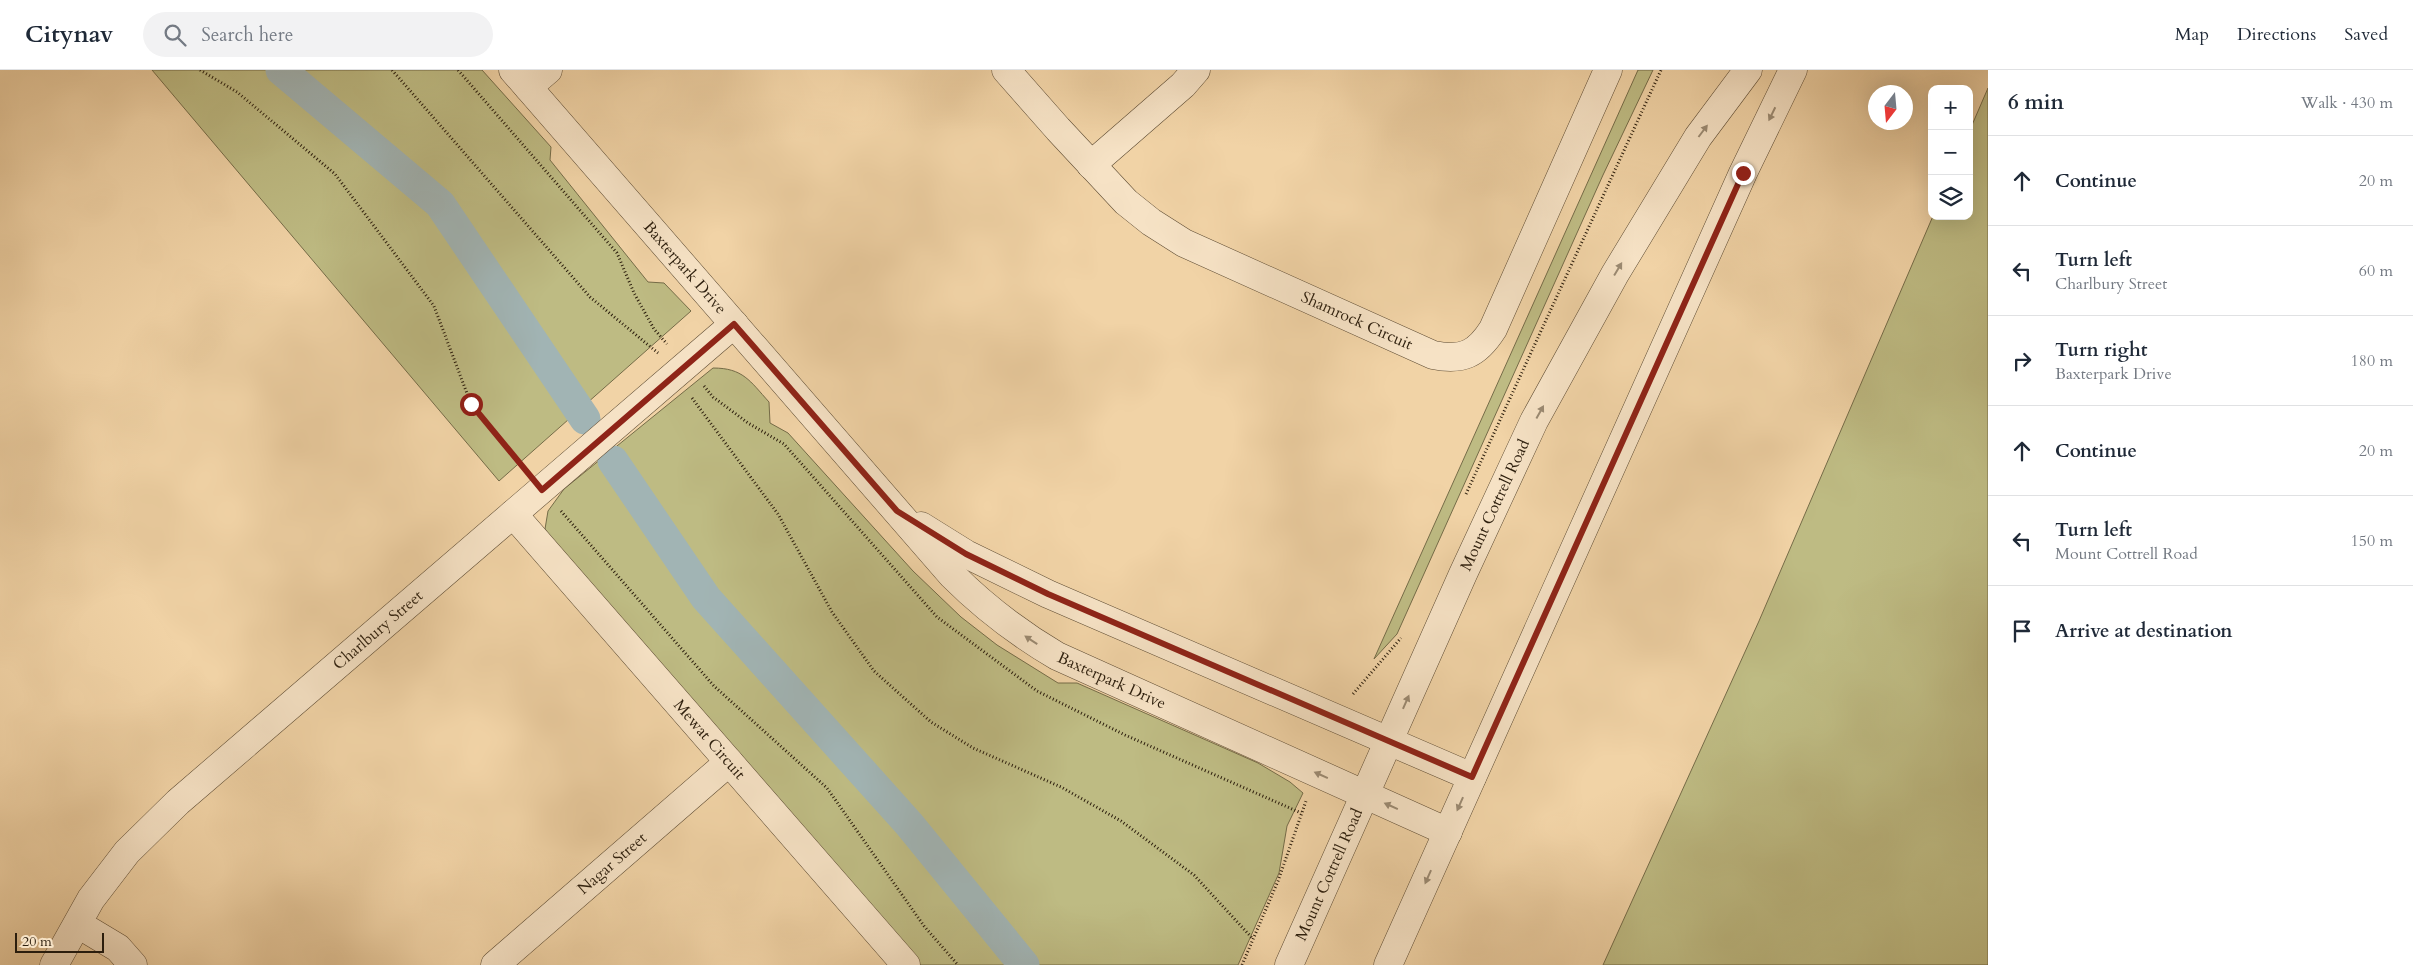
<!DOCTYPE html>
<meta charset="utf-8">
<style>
:root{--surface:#fff;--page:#f2f2f3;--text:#1f2937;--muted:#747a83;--line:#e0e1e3}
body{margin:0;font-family:Cardo,serif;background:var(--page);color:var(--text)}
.controls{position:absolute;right:15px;top:15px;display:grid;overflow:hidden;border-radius:10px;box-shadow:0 5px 20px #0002}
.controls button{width:45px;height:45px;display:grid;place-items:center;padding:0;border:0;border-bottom:1px solid var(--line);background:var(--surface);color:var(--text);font:25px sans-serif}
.compass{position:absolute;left:1868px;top:15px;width:45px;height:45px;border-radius:50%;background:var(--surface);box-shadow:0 5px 20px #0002;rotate:196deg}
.scale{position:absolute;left:15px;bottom:12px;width:89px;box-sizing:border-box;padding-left:5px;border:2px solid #2c1e0d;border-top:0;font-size:14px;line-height:18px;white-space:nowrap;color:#2c1e0d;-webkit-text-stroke:4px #f6e2c5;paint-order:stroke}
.stop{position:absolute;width:15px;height:15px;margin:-11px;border:4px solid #8f2418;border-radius:50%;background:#fff}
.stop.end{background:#8f2418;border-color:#fff;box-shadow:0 1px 5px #0008}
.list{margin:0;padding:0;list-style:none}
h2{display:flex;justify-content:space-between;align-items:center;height:65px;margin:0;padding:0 20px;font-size:21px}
h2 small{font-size:16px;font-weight:400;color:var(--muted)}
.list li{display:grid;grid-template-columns:32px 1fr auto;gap:15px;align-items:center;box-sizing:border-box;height:90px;padding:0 20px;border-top:1px solid var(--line)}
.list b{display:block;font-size:19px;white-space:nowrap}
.list p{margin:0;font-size:16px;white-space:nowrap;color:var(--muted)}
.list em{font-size:16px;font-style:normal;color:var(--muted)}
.icon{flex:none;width:28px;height:28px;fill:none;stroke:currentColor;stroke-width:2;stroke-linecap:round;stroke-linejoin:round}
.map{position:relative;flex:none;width:1988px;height:895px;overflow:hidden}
header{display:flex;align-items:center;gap:30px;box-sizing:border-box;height:70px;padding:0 25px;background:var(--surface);border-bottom:1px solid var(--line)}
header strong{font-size:24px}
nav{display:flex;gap:28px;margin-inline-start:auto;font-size:18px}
.search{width:350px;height:45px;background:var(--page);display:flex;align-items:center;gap:12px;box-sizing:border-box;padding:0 18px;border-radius:28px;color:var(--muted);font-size:19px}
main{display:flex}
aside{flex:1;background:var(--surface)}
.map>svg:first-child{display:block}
.green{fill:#bebb83;stroke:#756c48}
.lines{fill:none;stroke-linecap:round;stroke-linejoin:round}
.canal{stroke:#a1b4b4;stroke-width:31}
.minor-casing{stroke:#5d4b33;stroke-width:29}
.tertiary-casing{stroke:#5d4b33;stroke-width:29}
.path{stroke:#2c1e0d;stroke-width:3;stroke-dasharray:1 2.5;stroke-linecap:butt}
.minor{stroke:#f6e2c5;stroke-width:28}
.tertiary{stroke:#f6e2c5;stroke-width:28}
.oneway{fill:#9b8a72}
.route{stroke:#8f2418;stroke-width:6}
.labels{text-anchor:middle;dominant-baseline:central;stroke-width:4;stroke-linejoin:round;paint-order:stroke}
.street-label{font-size:16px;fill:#2c1e0d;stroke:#f6e2c5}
</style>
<header>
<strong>Citynav</strong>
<div class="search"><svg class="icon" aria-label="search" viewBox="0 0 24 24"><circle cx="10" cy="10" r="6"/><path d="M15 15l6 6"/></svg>Search here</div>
<nav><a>Map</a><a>Directions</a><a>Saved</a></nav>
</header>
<main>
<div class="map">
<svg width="1988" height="895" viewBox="0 0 1988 895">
<rect width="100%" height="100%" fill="#f1d3a6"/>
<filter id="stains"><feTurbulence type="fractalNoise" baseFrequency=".004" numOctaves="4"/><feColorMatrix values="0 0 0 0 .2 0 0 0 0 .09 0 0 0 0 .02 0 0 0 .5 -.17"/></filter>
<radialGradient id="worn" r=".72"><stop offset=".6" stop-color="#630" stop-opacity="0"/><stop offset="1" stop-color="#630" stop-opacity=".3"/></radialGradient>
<path class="green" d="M152,0H482L551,77L550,90L648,212L664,213L691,241L499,411Z
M1638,0H1653L1603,105L1397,564L1374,589Z
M1988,18V895H1603L1759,551L1933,146H1969V62Z
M713,298C743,298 750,311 769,332L770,353L788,363L913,501L961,547L997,575L1058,613H1077L1258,693L1290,712L1303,723L1287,756L1279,803L1238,895H919L558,480L545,459L548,441L564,419Z"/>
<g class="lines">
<path class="canal" d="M281,0L440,134L585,349
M613,391L706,528L909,754L1024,895"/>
<defs>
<g id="minor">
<path id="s1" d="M1006,0L1058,59L1126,132L1151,152L1184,173L1433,285C1463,291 1477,284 1493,259L1608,0"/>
<path d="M528,17L548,0"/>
<path d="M1091,95L1183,15L1196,0"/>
<path id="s2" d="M513,444L906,895"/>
<path d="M78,854L118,878L133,895"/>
<path id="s3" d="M54,895L91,829L127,782L178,732L734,254"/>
<path id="s4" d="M495,895L729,692"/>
</g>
<g id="tertiary">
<path id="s5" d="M513,0L952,505C984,537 1018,563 1057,586L1448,762"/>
<path d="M921,456L966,484L1048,524L1472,707"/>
<path id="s6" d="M1289,895L1463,504L1534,351L1615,204L1698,67L1748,0"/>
<path d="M1388,895L1743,103L1793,0"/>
</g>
</defs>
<use href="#minor" class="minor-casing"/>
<use href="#tertiary" class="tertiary-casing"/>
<path class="path" d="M200,0L237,22L335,104L434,236L471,334L524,399
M392,0L590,227L658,283
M458,0L617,183L634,223L654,259L667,274
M704,316L713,327L748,353L784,374L937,547L1037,621L1125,665L1301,743
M692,328L778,444L832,542L874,601L931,652L973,678L1061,717L1121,751L1194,805L1253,869
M1466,424L1661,0
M561,441L714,616L827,718L924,856L958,895
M1353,624L1401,568
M1242,895L1278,811L1306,731"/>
<use href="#minor" class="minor"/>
<use href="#tertiary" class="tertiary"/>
</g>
<defs><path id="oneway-solid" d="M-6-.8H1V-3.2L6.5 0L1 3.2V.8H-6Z" transform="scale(1.25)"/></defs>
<g class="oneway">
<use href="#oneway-solid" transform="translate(1772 44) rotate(116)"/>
<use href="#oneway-solid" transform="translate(1703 61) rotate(-53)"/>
<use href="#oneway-solid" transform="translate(1618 199) rotate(-59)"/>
<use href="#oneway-solid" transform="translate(1540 342) rotate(-61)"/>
<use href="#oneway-solid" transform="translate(1031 570) rotate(-147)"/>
<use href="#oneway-solid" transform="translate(1406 632) rotate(-66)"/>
<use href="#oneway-solid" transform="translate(1321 705) rotate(-156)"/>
<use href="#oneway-solid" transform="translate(1460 734) rotate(114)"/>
<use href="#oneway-solid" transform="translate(1391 736) rotate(-156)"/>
<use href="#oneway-solid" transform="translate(1428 807) rotate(114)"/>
</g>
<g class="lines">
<path class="route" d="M471,334L542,420L734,254L897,441L966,484L1048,524L1472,707L1743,103"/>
</g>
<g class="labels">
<g class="street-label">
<text stroke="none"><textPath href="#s5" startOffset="262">Baxterpark Drive</textPath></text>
<text stroke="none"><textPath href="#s1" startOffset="439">Shamrock Circuit</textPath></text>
<text stroke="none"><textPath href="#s6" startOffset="504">Mount Cottrell Road</textPath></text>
<text stroke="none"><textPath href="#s3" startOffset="470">Charlbury Street</textPath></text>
<text stroke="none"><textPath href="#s5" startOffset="862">Baxterpark Drive</textPath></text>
<text stroke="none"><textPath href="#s2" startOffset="299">Mewat Circuit</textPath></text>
<text stroke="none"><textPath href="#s4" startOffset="155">Nagar Street</textPath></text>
<text stroke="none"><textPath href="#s6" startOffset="99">Mount Cottrell Road</textPath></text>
</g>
</g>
<rect width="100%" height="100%" filter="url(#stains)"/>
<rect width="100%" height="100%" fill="url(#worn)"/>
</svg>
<div class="controls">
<button>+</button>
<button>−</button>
<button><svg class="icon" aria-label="layers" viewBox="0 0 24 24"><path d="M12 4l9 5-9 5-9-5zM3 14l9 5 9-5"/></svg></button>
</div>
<svg class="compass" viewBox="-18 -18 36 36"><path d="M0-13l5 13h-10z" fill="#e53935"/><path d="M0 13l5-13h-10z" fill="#747a83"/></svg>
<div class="scale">20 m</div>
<div class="stop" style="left:471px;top:334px"></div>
<div class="stop end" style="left:1743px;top:103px"></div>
</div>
<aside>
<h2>6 min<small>Walk · 430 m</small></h2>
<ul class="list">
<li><svg class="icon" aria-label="ahead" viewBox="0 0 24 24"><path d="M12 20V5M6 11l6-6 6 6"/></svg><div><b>Continue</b></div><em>20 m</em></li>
<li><svg class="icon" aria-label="left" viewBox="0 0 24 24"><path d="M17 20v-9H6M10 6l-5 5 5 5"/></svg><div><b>Turn left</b><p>Charlbury Street</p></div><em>60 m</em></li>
<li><svg class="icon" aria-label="right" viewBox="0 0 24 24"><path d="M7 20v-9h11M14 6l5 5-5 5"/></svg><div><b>Turn right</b><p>Baxterpark Drive</p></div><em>180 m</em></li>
<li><svg class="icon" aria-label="ahead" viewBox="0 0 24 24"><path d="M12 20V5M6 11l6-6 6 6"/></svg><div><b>Continue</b></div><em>20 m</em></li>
<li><svg class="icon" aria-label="left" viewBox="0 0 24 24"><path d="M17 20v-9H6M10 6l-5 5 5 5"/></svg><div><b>Turn left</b><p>Mount Cottrell Road</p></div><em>150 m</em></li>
<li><svg class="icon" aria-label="arrive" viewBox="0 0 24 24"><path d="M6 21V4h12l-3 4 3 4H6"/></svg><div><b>Arrive at destination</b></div></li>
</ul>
</aside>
</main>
